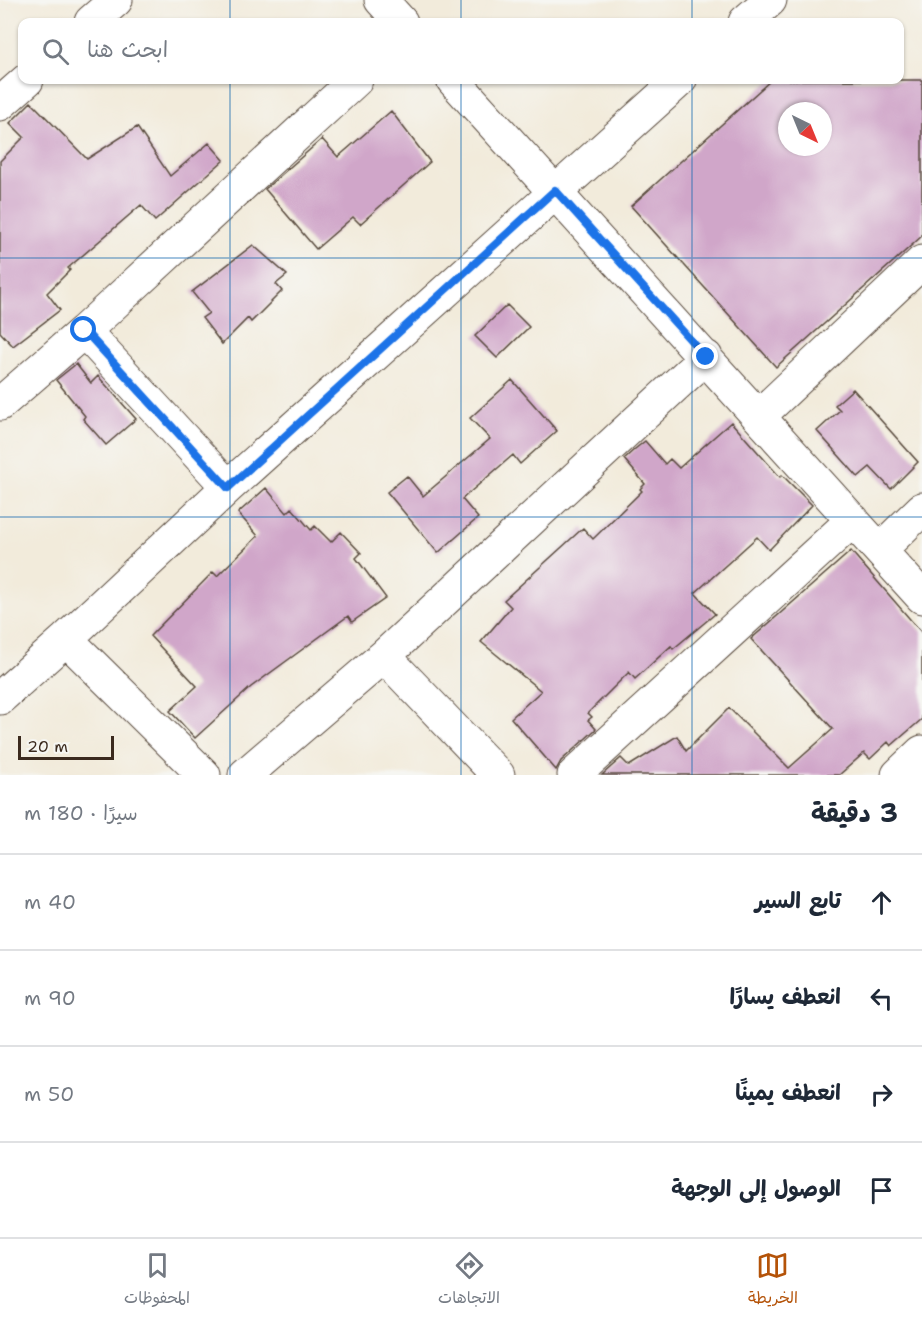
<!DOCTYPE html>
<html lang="ar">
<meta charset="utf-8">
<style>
:root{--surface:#fff;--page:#f2f2f3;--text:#1f2937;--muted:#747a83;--line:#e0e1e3;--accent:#b45309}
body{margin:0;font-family:"Shantell Sans","Playpen Sans Arabic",sans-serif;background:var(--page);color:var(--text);direction:rtl}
.compass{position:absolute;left:778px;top:102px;width:54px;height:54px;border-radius:50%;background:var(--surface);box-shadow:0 2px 4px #0004;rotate:137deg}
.scale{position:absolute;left:18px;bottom:15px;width:96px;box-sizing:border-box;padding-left:6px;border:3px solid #3b2a1e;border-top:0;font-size:16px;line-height:21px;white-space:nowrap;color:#3b2a1e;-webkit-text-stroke:4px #f6f6f2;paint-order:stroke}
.stop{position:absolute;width:18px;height:18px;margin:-14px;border:4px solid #1a73e8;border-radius:50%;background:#fff}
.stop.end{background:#1a73e8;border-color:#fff;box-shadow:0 2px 6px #0008}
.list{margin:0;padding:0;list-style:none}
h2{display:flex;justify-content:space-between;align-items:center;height:78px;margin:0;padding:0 24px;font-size:26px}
h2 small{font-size:20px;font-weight:400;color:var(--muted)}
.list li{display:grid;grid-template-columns:39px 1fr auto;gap:18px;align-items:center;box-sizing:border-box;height:96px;padding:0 24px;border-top:2px solid var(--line)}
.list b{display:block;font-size:22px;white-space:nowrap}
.list em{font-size:20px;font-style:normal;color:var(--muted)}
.icon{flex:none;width:33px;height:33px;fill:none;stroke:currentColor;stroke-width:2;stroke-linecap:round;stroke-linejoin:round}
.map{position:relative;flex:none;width:922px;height:775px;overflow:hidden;direction:ltr}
.search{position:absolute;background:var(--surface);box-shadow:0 2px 4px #0004;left:18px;right:18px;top:18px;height:66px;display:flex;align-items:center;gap:15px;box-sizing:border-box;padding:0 21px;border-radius:12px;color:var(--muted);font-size:22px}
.sheet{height:462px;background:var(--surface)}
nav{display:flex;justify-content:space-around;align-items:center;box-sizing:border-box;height:84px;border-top:2px solid var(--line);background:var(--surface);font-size:16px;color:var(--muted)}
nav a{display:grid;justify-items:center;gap:3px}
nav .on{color:var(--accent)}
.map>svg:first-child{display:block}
.building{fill:#d0a6c9;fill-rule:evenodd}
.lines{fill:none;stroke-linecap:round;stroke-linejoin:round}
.street-casing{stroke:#56473a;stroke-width:35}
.street{stroke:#fff;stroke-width:33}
.route{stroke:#1a73e8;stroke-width:8}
.grid{fill:none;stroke:#1f6fb2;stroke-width:1.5;stroke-opacity:0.55}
</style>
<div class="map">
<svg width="922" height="775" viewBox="0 0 922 775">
<rect width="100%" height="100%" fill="#f6f6f2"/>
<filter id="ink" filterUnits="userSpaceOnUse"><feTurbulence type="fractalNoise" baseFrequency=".0167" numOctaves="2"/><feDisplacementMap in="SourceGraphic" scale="12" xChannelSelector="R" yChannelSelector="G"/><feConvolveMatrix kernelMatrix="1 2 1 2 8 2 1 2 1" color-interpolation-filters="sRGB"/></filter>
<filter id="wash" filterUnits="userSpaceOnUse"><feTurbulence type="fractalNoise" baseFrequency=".008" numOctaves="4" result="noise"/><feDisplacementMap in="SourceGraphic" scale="24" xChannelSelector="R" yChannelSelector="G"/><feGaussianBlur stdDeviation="1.35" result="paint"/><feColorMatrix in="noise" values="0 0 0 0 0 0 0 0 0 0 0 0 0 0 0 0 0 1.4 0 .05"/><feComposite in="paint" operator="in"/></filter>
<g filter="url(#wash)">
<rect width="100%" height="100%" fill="#f2ebdb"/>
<g id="blocks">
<path class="building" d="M771,80H922V236L776,367L631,206ZM787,111H823V147H787Z
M31,102L87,159L137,127L170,176L209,143L224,160L155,221L141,205L68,268L70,270L47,293L60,310L13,346L0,332V161L24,137L10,123Z
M391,111L430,162L360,224L353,217L316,249L265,189L322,139L338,157Z
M253,245L287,275L276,284L282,291L251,322L248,318L222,344L202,318L209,313L192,292Z
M507,305L529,327L497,358L475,336Z
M76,364L91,383L98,376L136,419L106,445L83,419L85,416L56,380Z
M512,380L557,431L520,464L513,455L462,499L478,518L438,553L387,492L407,476L423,496L490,439L470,418Z
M853,389L918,462L891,489L870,467L858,477L817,431L840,410L835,405Z
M731,422L780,477L782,475L812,505L769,550L757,537L695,593L715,614L673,649L671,646L635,679L629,672L588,713L592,717L588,720L596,729L561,761L556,770L511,718L541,691L481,642L511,607L504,600L583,528L593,539L642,491L640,489L645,484L624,459L635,449L645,441L665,464L670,459L679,468Z
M266,488L287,513L292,508L311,530L315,526L331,542L341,532L361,553L356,558L386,598L352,622L348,616L251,687L195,738L170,711L197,686L150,636L213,572L217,576L258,536L238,513Z
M851,551L922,633V719L891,746L888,742L870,759L864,753L839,775H602L621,758L629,766L677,736L686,751L729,708L789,768L833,729L751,639Z"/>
</g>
</g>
<g filter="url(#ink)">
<use href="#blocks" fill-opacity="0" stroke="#56473a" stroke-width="1.5"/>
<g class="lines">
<defs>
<path id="street" d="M381,0L401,22
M91,22L116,0
M745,22L770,0
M453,80L922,597
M0,104L27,80
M84,331L228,487
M0,404L84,331L356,80
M759,416L922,262
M881,549L922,509
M66,639L204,775
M384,656L498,775
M0,698L66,639L228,487L680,80
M245,775L384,656L706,357
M574,775L853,520
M898,775L922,752"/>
</defs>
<use href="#street" class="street-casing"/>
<use href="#street" class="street"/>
</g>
</g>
<g class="lines" filter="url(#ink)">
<path class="route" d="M84,330L228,488L555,190L706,357"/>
</g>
<path class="grid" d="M230,0V22M461,0V22M692,0V22M230,80V775M461,80V775M692,80V775M0,258H922M0,517H922"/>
</svg>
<svg class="compass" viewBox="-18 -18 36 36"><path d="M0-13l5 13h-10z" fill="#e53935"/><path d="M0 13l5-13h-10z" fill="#747a83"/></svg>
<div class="scale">20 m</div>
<div class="stop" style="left:84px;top:330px"></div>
<div class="stop end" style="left:706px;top:357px"></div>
<div class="search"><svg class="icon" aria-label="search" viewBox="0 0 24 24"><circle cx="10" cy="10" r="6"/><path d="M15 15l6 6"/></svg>ابحث هنا</div>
</div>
<section class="sheet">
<h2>3 دقيقة<small>سيرًا · 180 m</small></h2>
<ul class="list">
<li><svg class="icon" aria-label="ahead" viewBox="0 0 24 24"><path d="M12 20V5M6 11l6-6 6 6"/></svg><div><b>تابع السير</b></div><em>40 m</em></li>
<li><svg class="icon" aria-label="left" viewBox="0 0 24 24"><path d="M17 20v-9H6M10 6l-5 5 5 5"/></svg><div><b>انعطف يسارًا</b></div><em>90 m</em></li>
<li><svg class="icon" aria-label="right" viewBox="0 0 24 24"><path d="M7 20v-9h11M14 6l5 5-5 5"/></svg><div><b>انعطف يمينًا</b></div><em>50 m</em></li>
<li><svg class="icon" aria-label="arrive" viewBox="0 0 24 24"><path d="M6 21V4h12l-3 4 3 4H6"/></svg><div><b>الوصول إلى الوجهة</b></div></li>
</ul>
</section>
<nav>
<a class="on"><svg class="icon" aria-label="map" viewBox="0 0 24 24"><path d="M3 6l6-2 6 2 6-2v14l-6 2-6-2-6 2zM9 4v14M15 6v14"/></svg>الخريطة</a>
<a><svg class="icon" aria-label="directions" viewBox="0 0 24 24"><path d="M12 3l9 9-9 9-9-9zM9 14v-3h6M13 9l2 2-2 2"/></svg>الاتجاهات</a>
<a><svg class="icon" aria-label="saved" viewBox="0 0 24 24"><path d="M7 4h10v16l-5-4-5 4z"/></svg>المحفوظات</a>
</nav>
